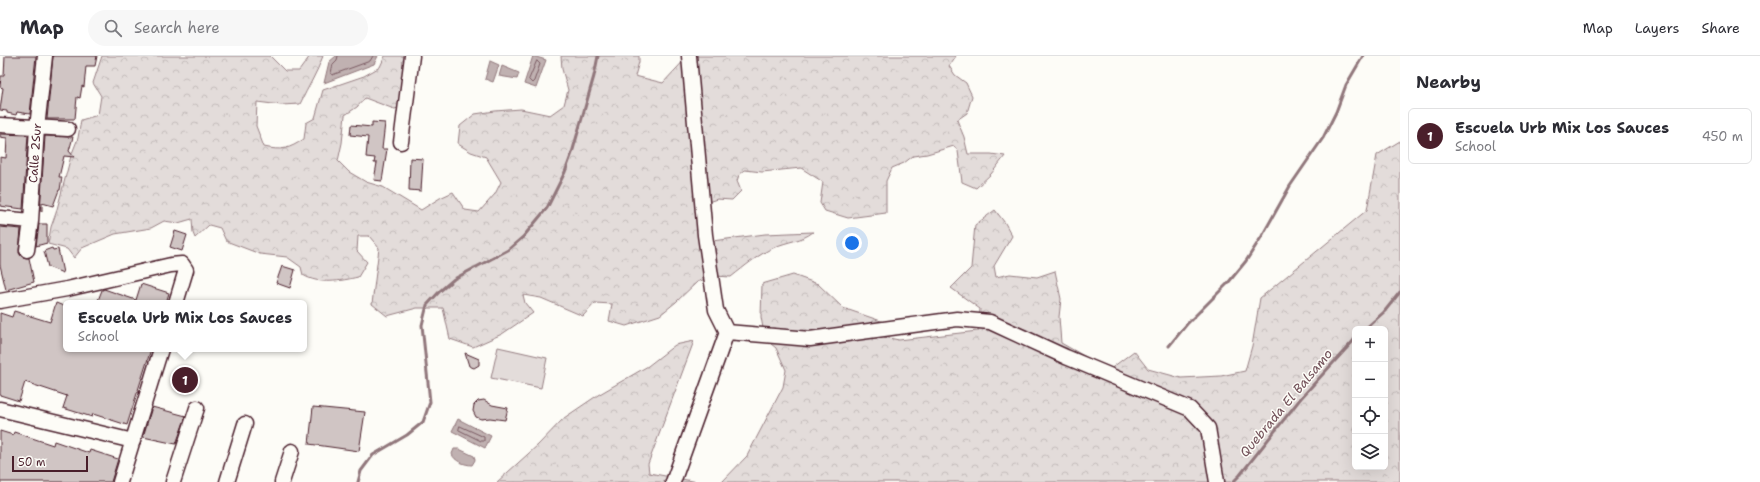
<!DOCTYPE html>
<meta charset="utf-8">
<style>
:root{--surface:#fff;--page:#f7f7f7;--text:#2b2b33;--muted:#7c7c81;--line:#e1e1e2;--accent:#4a1f2b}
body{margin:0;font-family:"Shantell Sans",sans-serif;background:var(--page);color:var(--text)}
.controls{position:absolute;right:12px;bottom:12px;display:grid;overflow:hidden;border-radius:6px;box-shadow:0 4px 16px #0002}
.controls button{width:36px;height:36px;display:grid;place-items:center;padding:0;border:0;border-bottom:1px solid var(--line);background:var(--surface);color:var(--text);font:20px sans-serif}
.scale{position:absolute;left:12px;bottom:10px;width:76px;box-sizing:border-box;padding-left:4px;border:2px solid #4a1f2b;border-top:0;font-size:11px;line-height:14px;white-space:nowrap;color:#4a1f2b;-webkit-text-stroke:3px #fdfcf7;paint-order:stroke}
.you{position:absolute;left:852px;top:187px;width:14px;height:14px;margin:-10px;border:3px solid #fff;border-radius:50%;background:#1a73e8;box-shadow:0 0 0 6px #1a73e833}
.badge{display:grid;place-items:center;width:26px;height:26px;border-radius:50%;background:var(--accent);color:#fff;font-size:13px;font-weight:700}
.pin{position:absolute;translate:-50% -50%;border:2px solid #fff;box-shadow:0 1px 4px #0006}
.popup{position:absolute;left:63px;top:244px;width:244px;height:52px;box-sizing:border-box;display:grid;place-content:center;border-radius:6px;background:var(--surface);filter:drop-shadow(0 1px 3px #0005);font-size:13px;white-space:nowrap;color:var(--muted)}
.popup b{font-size:15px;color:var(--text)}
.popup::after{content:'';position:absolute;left:50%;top:100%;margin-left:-8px;border:8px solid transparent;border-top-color:var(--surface)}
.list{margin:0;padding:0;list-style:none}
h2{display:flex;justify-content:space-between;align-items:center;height:52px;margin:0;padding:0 16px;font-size:17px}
h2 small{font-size:13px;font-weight:400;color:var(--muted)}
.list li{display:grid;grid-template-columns:26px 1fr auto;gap:12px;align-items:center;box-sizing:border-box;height:56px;margin:0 8px 8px;padding:0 8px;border:1px solid var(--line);border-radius:6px}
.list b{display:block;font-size:15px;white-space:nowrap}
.list p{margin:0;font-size:13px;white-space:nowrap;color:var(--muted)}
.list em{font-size:13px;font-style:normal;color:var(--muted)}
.icon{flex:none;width:22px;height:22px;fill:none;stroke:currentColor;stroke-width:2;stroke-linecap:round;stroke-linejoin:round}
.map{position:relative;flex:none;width:1400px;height:426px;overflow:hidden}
header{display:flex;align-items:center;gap:24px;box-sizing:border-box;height:56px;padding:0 20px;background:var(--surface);border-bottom:1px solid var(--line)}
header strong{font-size:19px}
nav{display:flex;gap:22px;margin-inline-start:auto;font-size:14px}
.search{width:280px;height:36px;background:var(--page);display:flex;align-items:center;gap:10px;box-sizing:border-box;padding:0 14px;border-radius:22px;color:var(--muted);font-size:15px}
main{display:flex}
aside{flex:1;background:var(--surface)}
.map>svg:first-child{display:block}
.grass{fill:#e3dcda;stroke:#967e82}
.forest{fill:url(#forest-crowns);stroke:#967e82;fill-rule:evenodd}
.water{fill:#c0b1b1;stroke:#91777b}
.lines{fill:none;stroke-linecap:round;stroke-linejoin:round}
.shore{stroke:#795961;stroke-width:1}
.stream{stroke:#91777b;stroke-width:3}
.building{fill:#d0c5c4;stroke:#4a1f2b}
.minor-casing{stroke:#4a1f2b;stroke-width:17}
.minor{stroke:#fdfcf7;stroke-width:14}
.labels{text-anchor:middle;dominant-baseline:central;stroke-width:3;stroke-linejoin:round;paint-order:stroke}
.street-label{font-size:12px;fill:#4a1f2b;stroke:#fdfcf7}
.water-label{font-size:13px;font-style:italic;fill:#73525a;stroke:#fdfcf7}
</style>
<header>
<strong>Map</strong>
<div class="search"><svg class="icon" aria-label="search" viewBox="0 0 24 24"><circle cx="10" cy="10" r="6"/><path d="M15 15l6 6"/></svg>Search here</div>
<nav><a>Map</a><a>Layers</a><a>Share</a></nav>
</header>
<main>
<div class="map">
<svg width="1400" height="426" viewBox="0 0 1400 426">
<defs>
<pattern id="forest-crowns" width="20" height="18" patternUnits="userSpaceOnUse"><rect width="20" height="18" fill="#e3dcda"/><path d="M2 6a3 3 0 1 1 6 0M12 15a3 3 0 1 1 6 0" fill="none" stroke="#c4bcbb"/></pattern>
</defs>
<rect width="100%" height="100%" fill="#fdfcf7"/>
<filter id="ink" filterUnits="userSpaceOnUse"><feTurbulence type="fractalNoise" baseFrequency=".025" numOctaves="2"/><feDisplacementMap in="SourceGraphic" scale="8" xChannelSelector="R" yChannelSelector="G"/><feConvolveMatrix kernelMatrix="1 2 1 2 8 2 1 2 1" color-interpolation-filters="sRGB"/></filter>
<g filter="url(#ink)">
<path class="grass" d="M498,291L547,302L541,332L491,322Z"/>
<path class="forest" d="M102,0H270L285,15H299L310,0H323C317,17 308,31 300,48L281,49L257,46L256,70L264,91C282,95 289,93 304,83L306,67L315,62L323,34L364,20L380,11L385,0H405L401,28L400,52L394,53L365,42L357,51L345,59L342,87L338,105L349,116L366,126L383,131L421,154L440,142L453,136L465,154L479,156L495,138L501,126L486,101L471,96L458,88L460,70L475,58L495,55L521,53L550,59L564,49L568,34L562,13L561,0H639V6L635,20L663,27L688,0H956L949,10L955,19L966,27L972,40L967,57L957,64L964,81L968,98H991L1005,100L991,118L976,132L962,126L958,95L954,90L927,98L913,100L904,107L892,112L886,125V157L848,162L825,155L820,147L823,126L801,112L762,116L745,114L739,119L737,125L741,135L732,144L717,143L708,146L712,185L765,178L813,176C802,185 788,185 775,191C759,198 745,210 731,221L714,220L697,226L676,246L660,259L626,270L609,265L612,248L595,247L583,260L541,242L523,239L525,247L533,257L502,278L473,291L450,283L443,252H417L387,260L372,248L379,192L369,180H358L357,195L367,206L358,221C341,225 319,229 303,219L301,211L287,201L260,198L226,185L220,172L209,169L195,182L193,177L192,163L178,167L164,165L151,172L115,178L82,192L74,202L67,193L48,188L51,171L56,157L71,100L78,82L81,64L98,59L101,40L93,27Z
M1400,85V426H722L747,400L783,331L786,314L776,292L765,283L761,261L762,228L793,219L818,228L843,252L884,266V281L899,284L978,275L980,253L951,232L971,212L975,169L995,154L1005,167L1012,180L994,210L996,221L1010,218L1037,221L1055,215L1061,243L1059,261L1061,287L1109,314L1134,295L1148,313L1181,322L1221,320L1245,315L1252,290L1260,242L1367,154L1377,99ZM1355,273H1385V411H1355Z
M694,285L648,408L649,417L698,426H497L538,389L564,362L598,339L648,310L675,289Z"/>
<path class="water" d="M336,0H378L374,8L324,27L329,6Z
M533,0L546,4L536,32L524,28Z
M490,5L499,9L493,26L485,23Z
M502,10L519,17L517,23L499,20Z
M458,363L491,380L485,392L452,375Z
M454,393H459L474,400L475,404L472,409C465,409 454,405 452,398Z"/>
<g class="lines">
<path class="shore" d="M338,0L337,4L333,8L331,17L332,19L370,5L373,0
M537,5L540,8L534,25L532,27L529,24Z
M460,370L484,381V385H481L459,374Z"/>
<path class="stream" d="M1365,273L1384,256L1400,236
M1169,290L1187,268L1228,227L1246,205L1262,180L1290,130L1323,82L1336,56L1346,29L1363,0
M358,426L361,415L373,399L407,379L423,366L430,346L422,269L427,249L440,235L454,223L508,194L523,181L547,152L565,116L572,97L594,20L598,0
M1233,426L1240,419L1301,342L1355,283"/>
</g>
<path class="building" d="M5,0H36L30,58L17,56L16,59L7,57V55L0,54L3,32L0,31L1,20H4Z
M53,0H97L95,10H86L84,31L82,30L80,42L77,41L75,63H47Z
M372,66L385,67L382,93H387L382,125L374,124L377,107H374L375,102L366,101L368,81L350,79L351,69L372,71Z
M0,78L28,79L23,153L0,150V101L6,102L7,82L0,81Z
M45,80L73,81L69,95L74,101L64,100L59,121H62L60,134H59L53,150L42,147V155H40Z
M410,102L423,103L421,135L409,134Z
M39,168H47V187L36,190Z
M0,171L21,173L19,197L22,201L29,202L34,226L6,234L0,209Z
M175,175L187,179L182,195L170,191Z
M52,192L53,194L58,193L63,217L48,211L44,195Z
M282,210L295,214L290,232L276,227Z
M141,228L169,237L166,247H97L102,234L104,233L136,244Z
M56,247L66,251V293H151L127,369L93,358L92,361L63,352L67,340L25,326L19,345L0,339V257L12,261L14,255L50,266Z
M465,297L479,303V309L474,312L469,310Z
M484,344L492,349L508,352L505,364L490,362L481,363L476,361L473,355L474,349L478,345Z
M152,351L186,360L176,388L143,381Z
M313,351L365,356L359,395L309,388Z
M0,375L13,379L14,376L53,389L54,385L89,397L90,394L118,403L111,426H0Z"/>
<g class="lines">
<defs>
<path id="minor" d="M0,69L68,73
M401,86L412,0
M0,162L31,165
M27,194L31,165L37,72L45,0
M0,245L67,233L171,209L182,208L186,214L176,247
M727,276L810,283L957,263L990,266L1066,301L1190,353L1208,372L1217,426
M0,353L133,385
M120,426L161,293
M173,426L197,352
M227,426L245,368
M282,426L292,395
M673,426L727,276L716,254L705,179L689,0"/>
</defs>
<use href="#minor" class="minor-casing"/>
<use href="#minor" class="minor"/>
</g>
</g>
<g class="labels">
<g class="street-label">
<text transform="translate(35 97) rotate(-86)">Calle 2Sur</text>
</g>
<g class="water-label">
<text transform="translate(1286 347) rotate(-50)">Quebrada El Balsamo</text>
</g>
</g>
</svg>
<div class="controls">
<button>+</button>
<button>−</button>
<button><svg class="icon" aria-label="locate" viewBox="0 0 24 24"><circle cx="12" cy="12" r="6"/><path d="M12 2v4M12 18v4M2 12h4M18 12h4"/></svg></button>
<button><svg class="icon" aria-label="layers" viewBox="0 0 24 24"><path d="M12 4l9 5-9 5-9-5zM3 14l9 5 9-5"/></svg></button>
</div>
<div class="scale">50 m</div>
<div class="you"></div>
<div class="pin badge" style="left:185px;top:324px">1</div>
<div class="popup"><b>Escuela Urb Mix Los Sauces</b>School</div>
</div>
<aside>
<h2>Nearby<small></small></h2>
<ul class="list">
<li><span class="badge">1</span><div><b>Escuela Urb Mix Los Sauces</b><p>School</p></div><em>450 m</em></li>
</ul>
</aside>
</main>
